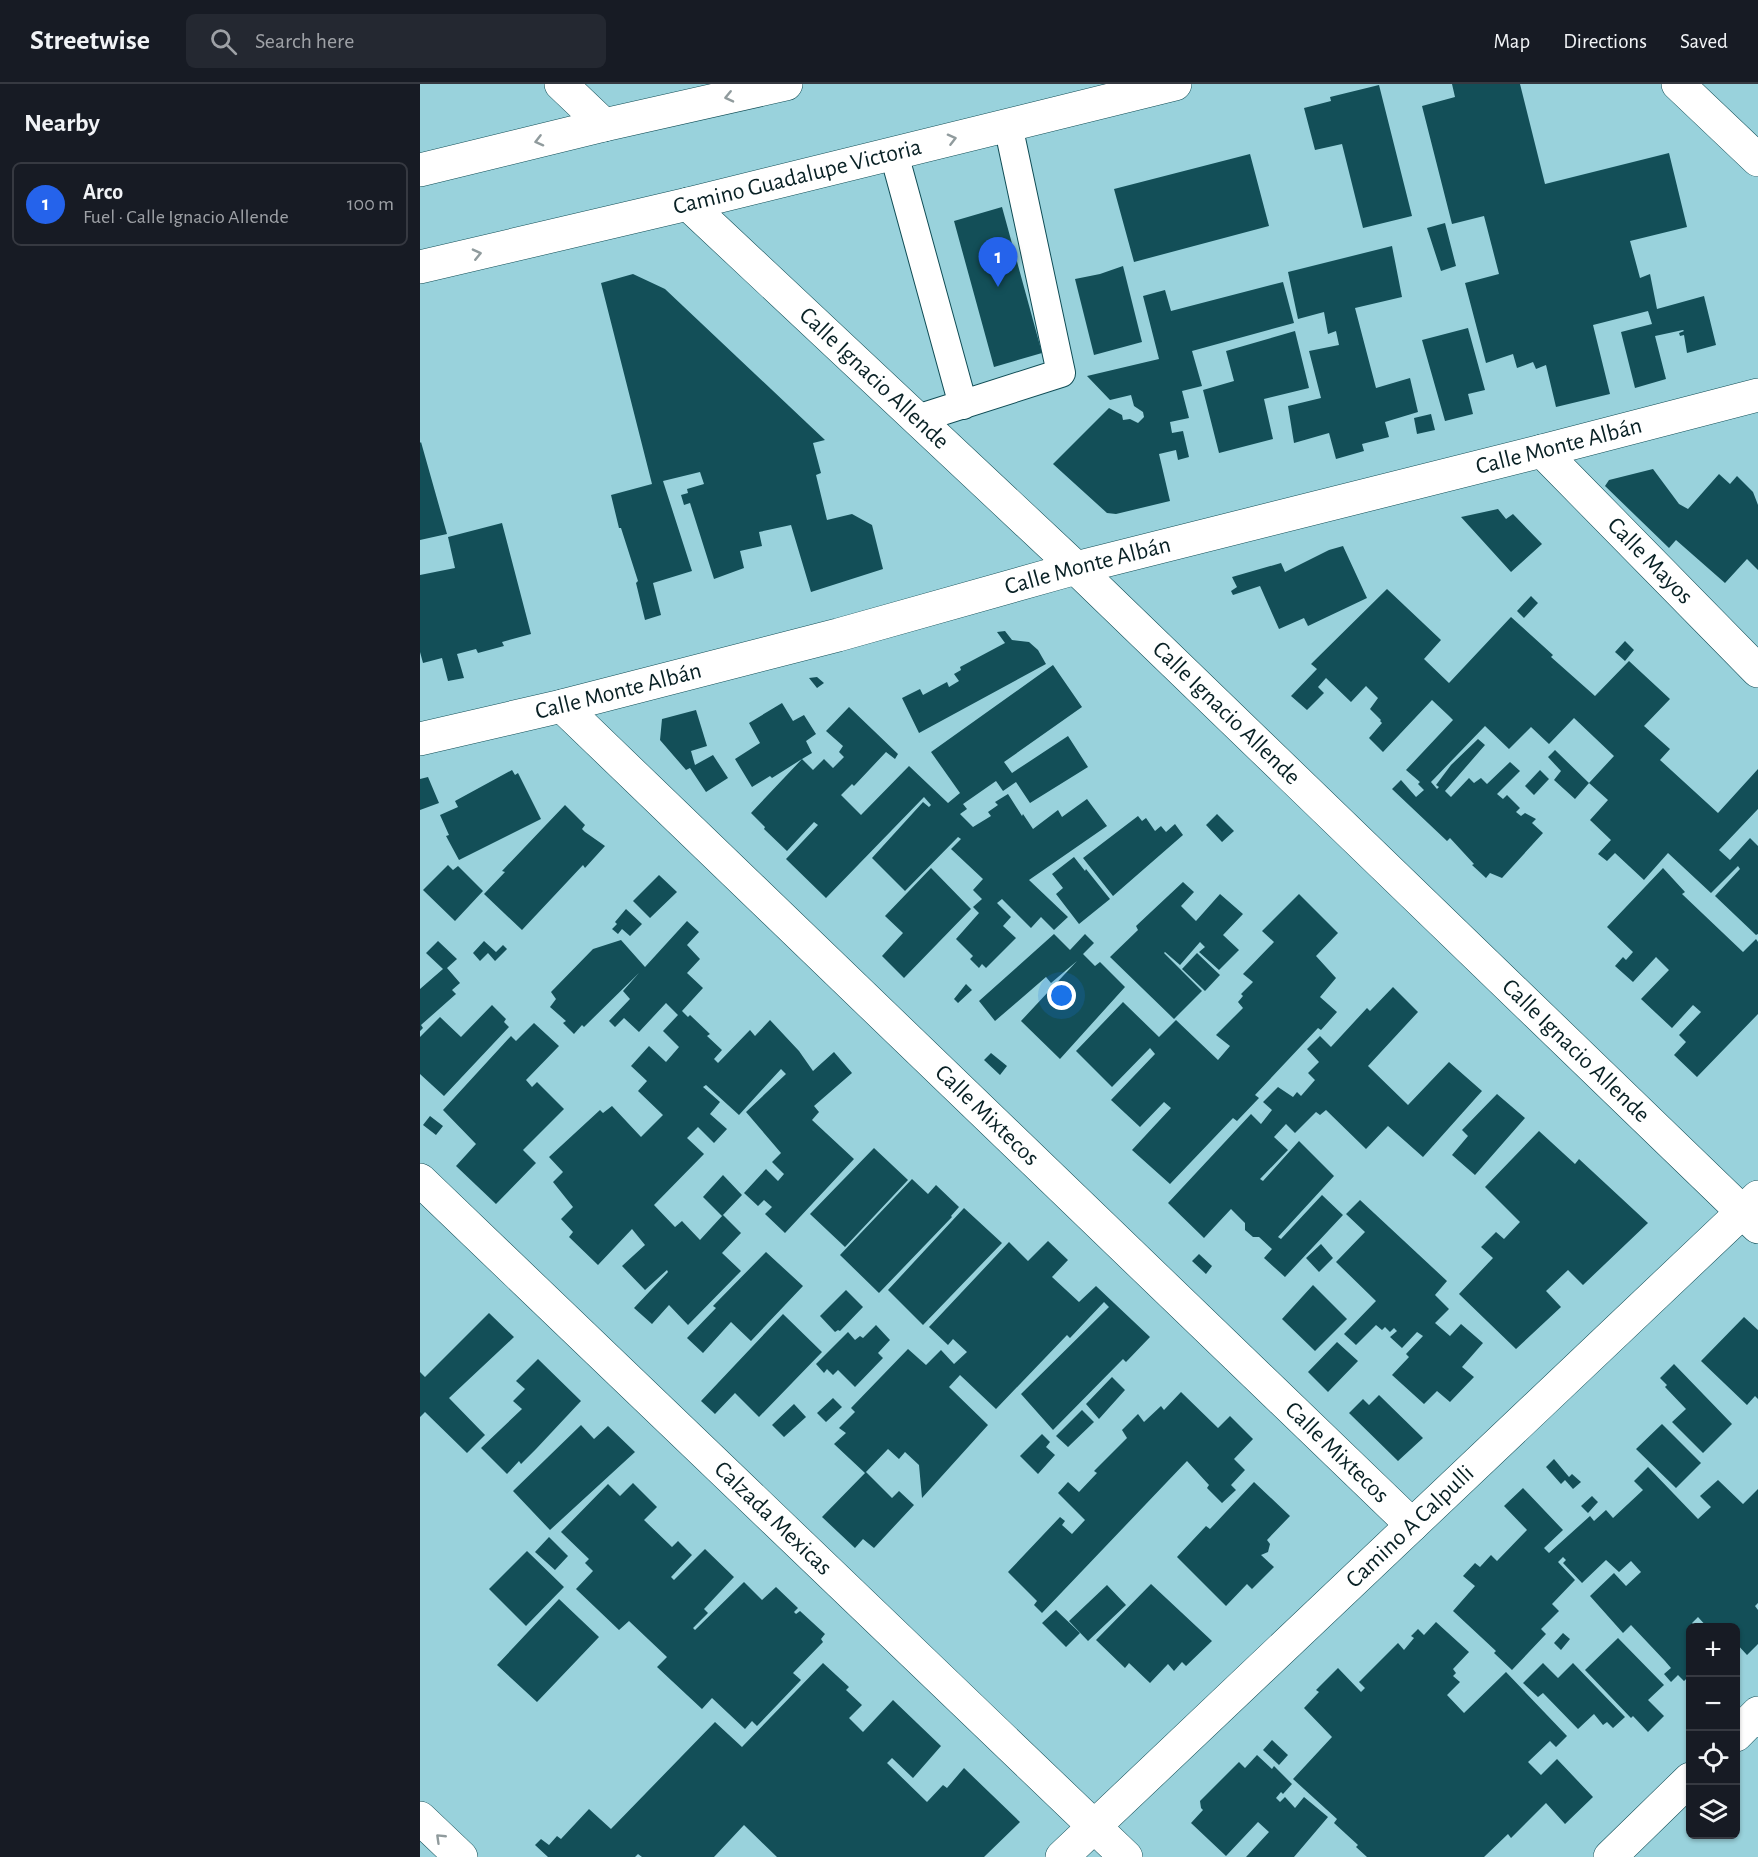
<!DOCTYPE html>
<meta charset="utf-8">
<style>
:root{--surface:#171b24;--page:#242831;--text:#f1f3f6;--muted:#9ea1a6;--line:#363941;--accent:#2563eb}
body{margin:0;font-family:"Alegreya Sans",sans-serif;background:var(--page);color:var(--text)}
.controls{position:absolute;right:18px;bottom:18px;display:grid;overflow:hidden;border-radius:9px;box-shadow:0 2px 4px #0004}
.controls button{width:54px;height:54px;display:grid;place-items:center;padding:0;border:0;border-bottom:2px solid var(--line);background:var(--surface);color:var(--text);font:30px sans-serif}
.you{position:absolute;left:642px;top:912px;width:21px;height:21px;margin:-15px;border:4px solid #fff;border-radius:50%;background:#1a73e8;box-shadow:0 0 0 9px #1a73e833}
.badge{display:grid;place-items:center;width:39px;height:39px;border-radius:50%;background:var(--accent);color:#fff;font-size:20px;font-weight:700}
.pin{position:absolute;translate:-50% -50px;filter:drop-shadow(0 2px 3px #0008)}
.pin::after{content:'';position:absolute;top:32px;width:21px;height:18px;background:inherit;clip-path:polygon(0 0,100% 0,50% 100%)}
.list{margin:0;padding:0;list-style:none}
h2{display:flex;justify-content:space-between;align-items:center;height:78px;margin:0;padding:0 24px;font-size:26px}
h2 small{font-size:20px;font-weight:400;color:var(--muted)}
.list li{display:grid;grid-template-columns:39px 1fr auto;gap:18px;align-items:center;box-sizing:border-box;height:84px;margin:0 12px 12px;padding:0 12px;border:2px solid var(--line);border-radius:9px}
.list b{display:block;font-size:22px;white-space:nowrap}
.list p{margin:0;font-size:20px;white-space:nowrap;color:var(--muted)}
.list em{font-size:20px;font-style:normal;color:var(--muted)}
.icon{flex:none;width:33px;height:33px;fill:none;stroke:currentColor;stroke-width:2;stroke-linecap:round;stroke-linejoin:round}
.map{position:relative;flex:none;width:1338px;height:1773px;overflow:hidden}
header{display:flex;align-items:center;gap:36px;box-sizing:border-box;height:84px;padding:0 30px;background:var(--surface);border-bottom:2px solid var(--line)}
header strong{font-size:28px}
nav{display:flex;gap:33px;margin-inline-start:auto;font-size:21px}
.search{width:420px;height:54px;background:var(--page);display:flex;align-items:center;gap:15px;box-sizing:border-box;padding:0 21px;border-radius:9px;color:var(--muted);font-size:22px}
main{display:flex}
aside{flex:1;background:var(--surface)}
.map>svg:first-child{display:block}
.building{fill:#134f58}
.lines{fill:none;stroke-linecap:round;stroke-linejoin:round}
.lane-casing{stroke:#0f4c55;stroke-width:30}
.street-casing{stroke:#0f4c55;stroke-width:34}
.secondary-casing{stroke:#0f4c55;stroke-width:34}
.primary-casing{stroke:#0f4c55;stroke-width:34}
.lane{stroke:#fff;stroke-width:28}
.street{stroke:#fff;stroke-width:33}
.secondary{stroke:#fff;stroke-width:33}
.primary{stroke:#fff;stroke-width:33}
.oneway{stroke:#909b9d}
.labels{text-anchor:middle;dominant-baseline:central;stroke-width:6;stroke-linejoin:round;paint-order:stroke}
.street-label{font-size:24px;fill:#092125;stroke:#d1edf2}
</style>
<header>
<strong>Streetwise</strong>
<div class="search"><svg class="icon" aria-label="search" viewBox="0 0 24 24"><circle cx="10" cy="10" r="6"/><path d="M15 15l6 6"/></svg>Search here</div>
<nav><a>Map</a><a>Directions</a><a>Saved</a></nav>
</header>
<main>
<aside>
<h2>Nearby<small></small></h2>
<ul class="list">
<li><span class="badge">1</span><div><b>Arco</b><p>Fuel · Calle Ignacio Allende</p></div><em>100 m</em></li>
</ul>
</aside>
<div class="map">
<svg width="1338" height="1773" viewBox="0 0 1338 1773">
<rect width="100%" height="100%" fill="#99d2dc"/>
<path class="building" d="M1032,0H1100L1125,100L1249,69L1267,143L1210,157L1220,194L1230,190L1237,225L1284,212L1296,261L1267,269L1264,251L1260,252L1259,249L1264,247L1263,246L1235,252L1246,295L1215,304L1201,248L1232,240L1228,227L1173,241L1190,310L1136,323L1126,281L1116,285L1113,278L1097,284L1093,270L1066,279L1045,199L1079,190L1064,132L1032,140L1002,22L1035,13Z
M959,1L992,132L943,144L922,60L895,66L884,24L911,17L910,13Z
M830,70L849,142L714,178L694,105Z
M582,123L622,269L574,283L534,137Z
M1025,139L1036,182L1021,187L1007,144Z
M972,162L982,213L935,224L956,304L990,294L998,328L965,338L969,353L942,360L944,367L916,375L909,349L874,359L868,322L901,314L889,267L919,261L916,247L908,250L904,228L878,235L868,188Z
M703,182L722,258L674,271L655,195L680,190Z
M213,190L245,205L405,356L393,359L401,389L396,391L407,436L432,430L452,441L463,485L391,508L371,441L339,448L342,462L320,467L324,484L294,495L270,419L264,421L261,411L268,409L267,405L284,400L280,388L243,397L272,487L233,499L241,531L225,536L216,499L218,497L201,444H199L191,411L232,400L181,199Z
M863,198L874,239L772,267L782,302L762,307L769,334L750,338L752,349L763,347L769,373L758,376L756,366L739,370L750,417L696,430L687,429L633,380L689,324L702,331L703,336L710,335L718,339L724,333L723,328L714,322L711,311L690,316L667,292L739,275L723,212L745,206L751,227Z
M1048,244L1065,306L1048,310L1053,330L1025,337L1002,256Z
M875,247L889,304L844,315L853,355L799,369L783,306L814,297L806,267Z
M1011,330L1015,346L997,350L994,334Z
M1,358L27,450L0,456V359Z
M1233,385L1259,420L1268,425L1299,390L1310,400L1317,392L1333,408L1338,421V486L1327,475L1305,499L1256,456L1249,464L1185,402L1189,396Z
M1078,425L1086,435L1093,430L1122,460L1091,488L1041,433Z
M82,439L111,550L82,558L84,562L58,569L56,565L37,570L44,594L28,597L22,574L3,579L0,568V491L35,484L28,453Z
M923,462L947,514L888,542L884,534L859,545L840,502L813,511L811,507L817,503L812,493L861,479L865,488L909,466Z
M967,505L1021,556L1004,575L1029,599L1091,533L1133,571L1131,573L1175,612L1209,577L1250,615L1224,642L1250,665L1240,676L1298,729L1338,685V725L1299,766L1310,776L1330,754L1338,762V850L1336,851L1295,812L1320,785L1318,782L1291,809L1248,769L1224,796L1195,769L1187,777L1178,770L1191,756L1170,736L1188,716L1169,699L1155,715L1134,696L1141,687L1128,673L1135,666L1169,699L1194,672L1154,634L1129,660L1111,643L1089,665L1065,642L1011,698L1017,705L1019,703L1016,701L1031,681L1058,655L1065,661L1025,707L1031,713L1049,694L1054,699L1061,694L1067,700L1090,678L1100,687L1077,710L1083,715L1087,711L1100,724L1096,728L1101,732L1105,729L1116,735L1112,739L1123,749L1082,794L1070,789L1066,794L1052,781L1054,780L1030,754L1027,757L972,705L981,696L996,713L1004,706L998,700L1000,698L986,686L1033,636L1029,632L1012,616L963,668L949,654L962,639L960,637L961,636L950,625L958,614L946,602L931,618L906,594L898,603L904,609L887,626L871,612L897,585L891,580Z
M1111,512L1118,519L1104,534L1097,527Z
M585,547L592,556L609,558L618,566L626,580L499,649L482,614L500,605L503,611L527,598L529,603L539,597L534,590L541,586L540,583L585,559L577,548Z
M1205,557L1214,566L1205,577L1195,568Z
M633,581L662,623L584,678L592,689L648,652L668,683L610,719L596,698L583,707L576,697L543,720L547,725L540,730L553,743L571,732L568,728L578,721L575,718L588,710L602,732L603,730L613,745L638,726L642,733L667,715L687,742L609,796L648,833L634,846L621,833L611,844L582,815L577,819L591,833L583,842L596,854L566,884L562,880L559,884L550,875L553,872L536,855L559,829L553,823L562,815L553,806L563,795L531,765L541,755L538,753L485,807L452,774L503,718L509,723L511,721L504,713L406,814L366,775L398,741L394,738L367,767L344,745L345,743L331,729L382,675L352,694L350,692L332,703L315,675L340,659L329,639L362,619L373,637L384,631L396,650L386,657L392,669L382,675L393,686L404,675L413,684L424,673L419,668L423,662L406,647L429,623L478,670L475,675L466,668L434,702L432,700L421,711L441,731L489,682L528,719L540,709L511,668Z
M397,593L404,599L397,604L389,594Z
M276,626L287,662L271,667L275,681L293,671L308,694L286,708L270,684L266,686L240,656L242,635Z
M92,686L95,691L98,689L121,735L39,776L26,752L29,751L20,731L38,723L35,717Z
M1120,686L1129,695L1114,711L1105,702Z
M8,693L19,719L0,726V695Z
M145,721L165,741L162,745L165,748L185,762L165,784L163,781L102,846L64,810L85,788L82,787Z
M797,730L814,747L802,758L786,741Z
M718,732L722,737L726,734L735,747L741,742L746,748L755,740L763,751L693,812L663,774Z
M654,773L665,787L666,785L690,815L659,840L636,810L643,804L632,790Z
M28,781L33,786L38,782L63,807L35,837L3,806Z
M511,784L551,825L484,894L462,872L483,849L465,832Z
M1243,784L1265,808L1262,810L1323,868L1336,855L1338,858V930L1277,993L1254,971L1266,958L1259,951L1281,928L1273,921L1252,944L1221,915L1249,886L1236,873L1213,898L1195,882L1203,873L1206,876L1213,868L1187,843Z
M239,791L257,808L230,834L213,817Z
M763,798L774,808L761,822L776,837L800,810L823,830L803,851L819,866L799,886L779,868L785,863L780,858L760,881L745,868L744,869L782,907L754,935L690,873L718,846L716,842Z
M879,810L918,849L896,872L916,894L900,913L917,928L901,946L898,944L835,1011L839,1014L817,1037L813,1034L750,1100L712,1066L751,1024L744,1018L720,1043L691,1016L735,970L730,964L692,1003L656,967L703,918L739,953L756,936L798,976L810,962L796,951L823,924L818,918L823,912L821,910L833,898L823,890L854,858L842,847Z
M206,825L222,840L210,852L202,845L198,850L192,845L197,840L195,838Z
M267,837L279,848L267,861L280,875L267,889L283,904L262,927L268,933L270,931L290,950L287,952L302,966L294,975L298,979L330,946L335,952L350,936L379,967L393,987L414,968L432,989L394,1022L399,1028L392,1036L434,1075L365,1149L345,1130L352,1123L344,1116L338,1122L324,1109L346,1085L358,1097L364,1090L352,1078L361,1069L326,1028L366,990L361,985L319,1031L286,1001L283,1003L300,1018L290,1030L307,1045L294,1059L278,1043L267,1054L284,1070L234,1121L255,1143L262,1137L280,1156L303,1131L321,1149L302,1169L321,1187L268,1241L249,1221L232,1240L214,1224L248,1188L247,1186L225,1206L202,1182L225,1161L212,1145L178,1181L149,1153L153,1148L141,1135L153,1123L133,1098L143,1088L129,1073L180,1026L183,1029L192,1022L221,1053L243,1031L218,1007L227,997L211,982L229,962L246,978L259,963L243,947L258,931L246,919L219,948L204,934L195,943L189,937L210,915L203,907L219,889L164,943L162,941L154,950L143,939L146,937L130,923L136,915L131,908L173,865L201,856L225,883Z
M634,850L650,866L665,850L674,859L663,870L675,882L680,878L705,903L640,975L601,937L657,877L631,899L626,893L575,937L559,917Z
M18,857L37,875L27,884L40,899L32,906L36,910L1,941L3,944L0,947V905L23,885L6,869Z
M64,857L76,868L83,861L87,865L75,877L68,869L60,877L53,869Z
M777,869L800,891L785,907L762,885Z
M546,900L552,906L538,919L534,915Z
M973,903L998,928L948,982L988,1021L1029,978L1062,1007L1003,1073L968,1042L946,1065L906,1026L900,1031L896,1028L875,1049L866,1040L854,1053L868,1066L840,1095L843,1097L879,1057L914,1092L858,1153L861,1155L902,1111L923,1131L865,1193L844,1174L852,1165L839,1153H833L825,1146V1139L811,1125L784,1154L748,1119L831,1030L841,1040L852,1026L843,1018L858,1003L873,1013L877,1008L881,1012L895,996L888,989L899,978L887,965L900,952L911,963L947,924L950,927Z
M72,921L86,935L84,938L89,943L24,1012L0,990V953L20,933L41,953Z
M114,939L139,962L106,996L112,1003L117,998L144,1025L103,1066L116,1079L76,1120L36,1082L56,1060L23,1026L91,952L96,957Z
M571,969L587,982L580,991L564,976Z
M1077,1010L1105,1034L1055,1091L1032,1071L1048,1052L1042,1046Z
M10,1032L23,1042L16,1051L3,1041Z
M1119,1047L1155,1080L1159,1075L1228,1139L1163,1201L1148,1186L1126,1207L1141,1223L1096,1265L1039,1210L1073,1174L1061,1163L1076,1148L1084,1155L1100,1138L1065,1103Z
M454,1064L488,1096L425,1163L390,1130Z
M303,1091L322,1111L302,1132L283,1113Z
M492,1095L508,1110L516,1101L539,1123L531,1132L532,1133L459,1209L420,1171Z
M940,1116L1027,1197L1015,1211L1029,1225L1015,1239L1030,1252L1041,1240L1063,1259L1042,1283L1054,1293L1030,1318L1017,1307L1004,1320L972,1291L989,1273L986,1270L1003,1252L997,1248L982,1264L970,1253L977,1247L974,1244L970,1248L965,1243L962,1246L956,1241L936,1261L924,1250L956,1217L916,1178L945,1148L926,1130Z
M544,1124L582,1159L503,1241L468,1206Z
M628,1157L648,1176L632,1193L659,1218L676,1202L730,1253L706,1278L703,1275L633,1346L601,1310L689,1223L684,1218L650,1254L647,1251L576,1325L540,1291L529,1303L568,1341L502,1414L499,1381L485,1368L479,1375L468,1365L445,1389L414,1360L426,1349L419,1344L435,1328L431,1324L488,1265L506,1281L521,1266L534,1280L547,1268L533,1255L528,1261L509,1243L589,1158L608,1177Z
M901,1160L913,1174L899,1188L886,1174Z
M346,1168L383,1202L331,1257L311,1238L283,1269L267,1254L296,1224L293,1222Z
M779,1170L792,1182L786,1190L772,1177Z
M893,1201L927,1235L895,1267L862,1235Z
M426,1206L443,1223L420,1247L418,1246L415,1248L400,1232Z
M69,1229L94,1253L29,1314L65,1351L47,1369L5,1328L0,1333V1288L5,1293Z
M363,1230L402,1268L339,1333L315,1309L295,1330L281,1317Z
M1324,1233L1338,1246V1315L1335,1312L1327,1321L1281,1277Z
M456,1241L470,1256L458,1269L463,1274L435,1303L418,1286L413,1291L407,1285L404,1289L396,1280L428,1248L435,1256L440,1252L443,1254Z
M917,1258L938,1277L908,1308L888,1288Z
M118,1275L161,1317L116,1365L101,1380L99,1377L87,1390L61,1364L102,1325L93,1317L105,1305L96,1297Z
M1254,1280L1312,1340L1283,1369L1252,1338L1266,1325L1245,1303L1247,1301L1240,1294Z
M692,1293L705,1306L679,1335L666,1320Z
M761,1308L798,1344L810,1332L833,1355L814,1375L825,1386L811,1401L816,1406L802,1419L787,1404L789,1401L767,1377L622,1529L614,1521L617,1517L588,1488L640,1433L645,1437L642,1441L652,1450L665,1436L638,1409L648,1398L659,1408L677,1389L674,1387L707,1354L702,1346L718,1330L724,1338L741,1322L744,1326Z
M959,1311L1003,1354L978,1377L929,1329L943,1315L949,1321Z
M413,1314L422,1323L406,1338L397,1329Z
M374,1320L386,1333L364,1353L352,1341Z
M662,1326L674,1338L648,1363L636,1352Z
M1242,1340L1281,1379L1256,1404L1216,1365Z
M161,1341L174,1355L188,1342L215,1368L130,1446L93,1407Z
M622,1350L630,1358L626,1363L635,1371L618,1390L600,1372Z
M1134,1375L1149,1393L1152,1390L1161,1398L1153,1405L1145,1396L1141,1400L1126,1383Z
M1228,1383L1278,1435L1291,1423L1280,1412L1298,1396L1323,1420L1338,1405V1519L1335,1522L1338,1526V1560L1327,1571L1316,1559V1544H1288L1278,1533L1272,1539L1276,1544H1270V1591L1264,1597L1258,1591L1251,1598L1244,1590L1251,1584L1245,1577L1211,1541L1203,1549L1170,1512L1194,1489L1206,1502L1221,1488L1211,1477L1199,1488L1186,1476L1162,1499L1143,1479L1146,1476L1143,1473L1138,1478L1155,1496L1132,1520L1139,1527L1121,1545L1126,1550L1092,1586L1074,1569L1076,1567L1033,1527L1055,1502L1043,1492L1055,1479L1060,1483L1071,1471L1077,1477L1107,1446L1084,1422L1103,1404L1143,1446L1124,1464L1129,1469L1170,1432L1174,1437L1186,1426L1193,1434L1223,1406L1214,1397Z
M446,1388L472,1414L479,1407L494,1421L454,1464L443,1455L435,1464L402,1433Z
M834,1398L870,1432L847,1456L850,1460L848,1468L841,1471L854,1483L832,1505L827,1500L806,1522L757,1473L786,1442L790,1445Z
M213,1399L237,1423L224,1436L252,1463L258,1457L272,1471L251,1493L254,1496L285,1465L314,1493L284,1525L288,1529L273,1544L275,1546L324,1498L342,1516L356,1503L378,1524L374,1528L376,1530L380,1527L405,1550L401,1555L403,1558L373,1589L381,1596L337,1642L332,1637L325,1645L292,1614L282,1625L237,1583L247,1573L209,1537L199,1546L156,1505L173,1487L165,1479L169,1475L141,1448L188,1400L200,1412Z
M1172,1412L1178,1418L1168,1429L1161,1422Z
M129,1453L148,1472L135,1486L115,1468Z
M107,1467L144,1503L106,1542L69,1505Z
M731,1500L792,1557L766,1582L762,1578L754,1587L748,1580L730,1599L709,1579L705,1584L676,1556Z
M687,1501L706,1521L668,1557L649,1537Z
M139,1515L179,1553L117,1618L77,1581Z
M636,1526L660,1549L646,1563L622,1539Z
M1016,1538L1049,1568L1033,1585L1036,1589L1033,1592L1040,1598L1027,1611L1044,1629L1086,1588L1147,1652L1136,1663L1130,1657L1108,1678L1121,1691L1137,1675L1173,1713L1145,1740L1126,1719L1091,1754L1088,1750L1064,1773H947L936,1763L938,1761L914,1739L917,1735L873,1695L912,1653L884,1624L899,1608L896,1606L918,1584L941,1608L945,1604L939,1598L978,1559L984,1566L994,1554L991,1552L998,1545L1004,1551Z
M1143,1549L1150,1555L1141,1566L1134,1559Z
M1198,1554L1244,1601L1228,1616L1244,1632L1228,1648L1213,1632L1211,1634L1165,1586Z
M403,1579L429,1603L426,1606L442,1621L429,1634L443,1648L473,1616L521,1662L493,1694L472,1674L467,1679L507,1718L523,1701L527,1704L544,1684L600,1738L564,1773H357L324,1741L294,1773H222L218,1770L215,1773H128L115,1761L121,1755L129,1761L137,1752L141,1755L169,1725L191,1745L295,1638L322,1663Z
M1123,1579L1138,1594L1153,1579L1205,1633L1193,1644L1187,1638L1183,1641L1174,1630L1158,1645L1123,1609L1118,1613L1103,1599Z
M852,1656L868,1671L859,1681L843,1666Z
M837,1671L852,1685L854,1682L872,1700L863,1710L861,1708L856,1714L860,1718L865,1713L875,1724L884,1713L908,1733L874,1773H826L849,1748L838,1738L806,1772L771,1739L783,1726L781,1724L780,1717L819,1678L825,1684Z"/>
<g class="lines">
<defs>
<path id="lane" d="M474,70L543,321
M497,335L641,289L588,41"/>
<g id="street">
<path d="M1258,0L1338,76"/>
<path id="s1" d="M1122,367L1338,587"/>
<path id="s2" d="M142,622L992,1441"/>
<path id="s3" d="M0,655L142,622L418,551L656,484L1122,367L1338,311"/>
<path id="s4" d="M0,1096L706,1773"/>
<path d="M1316,1651L1338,1629"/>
<path d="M1190,1773L1270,1695"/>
</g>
<g id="secondary">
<path d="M141,0L184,41"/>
<path id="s5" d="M268,120L656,484L1338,1143"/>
<path id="s6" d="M642,1773L1338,1113"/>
</g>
<g id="primary">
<path d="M0,86L184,41L366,0"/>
<path id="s7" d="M0,183L268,120L755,0"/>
<path d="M0,1734L41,1773"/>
</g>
</defs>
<use href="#lane" class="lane-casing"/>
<use href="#street" class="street-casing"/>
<use href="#secondary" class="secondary-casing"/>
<use href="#primary" class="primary-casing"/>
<use href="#lane" class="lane"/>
<use href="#street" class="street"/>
<use href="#secondary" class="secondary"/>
<use href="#primary" class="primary"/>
</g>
<defs><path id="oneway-chevron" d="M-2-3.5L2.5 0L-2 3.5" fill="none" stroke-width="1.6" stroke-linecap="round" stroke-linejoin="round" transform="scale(1.5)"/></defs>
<g class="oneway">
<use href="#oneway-chevron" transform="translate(309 13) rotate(167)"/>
<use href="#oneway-chevron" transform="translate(532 55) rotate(-14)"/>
<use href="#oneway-chevron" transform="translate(119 57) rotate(166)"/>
<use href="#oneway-chevron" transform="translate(57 170) rotate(-13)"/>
<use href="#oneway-chevron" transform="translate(20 1754) rotate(-136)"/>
</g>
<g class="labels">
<g class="street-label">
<text stroke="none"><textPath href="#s7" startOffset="388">Camino Guadalupe Victoria</textPath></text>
<text stroke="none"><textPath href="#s5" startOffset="255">Calle Ignacio Allende</textPath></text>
<text stroke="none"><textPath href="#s3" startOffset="1176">Calle Monte Albán</textPath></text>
<text stroke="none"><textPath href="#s1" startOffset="154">Calle Mayos</textPath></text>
<text stroke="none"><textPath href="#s3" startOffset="690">Calle Monte Albán</textPath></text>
<text stroke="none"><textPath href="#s3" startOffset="204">Calle Monte Albán</textPath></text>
<text stroke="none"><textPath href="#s5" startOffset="741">Calle Ignacio Allende</textPath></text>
<text stroke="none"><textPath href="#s5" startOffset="1227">Calle Ignacio Allende</textPath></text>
<text stroke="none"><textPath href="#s2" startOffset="590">Calle Mixtecos</textPath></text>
<text stroke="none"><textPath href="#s2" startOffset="1076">Calle Mixtecos</textPath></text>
<text stroke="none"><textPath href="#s4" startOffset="489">Calzada Mexicas</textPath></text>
<text stroke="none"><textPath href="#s6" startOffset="480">Camino A Calpulli</textPath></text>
</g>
</g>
</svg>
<div class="controls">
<button>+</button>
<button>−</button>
<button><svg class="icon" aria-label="locate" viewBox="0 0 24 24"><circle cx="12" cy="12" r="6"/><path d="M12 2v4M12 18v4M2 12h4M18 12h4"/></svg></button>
<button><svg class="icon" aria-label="layers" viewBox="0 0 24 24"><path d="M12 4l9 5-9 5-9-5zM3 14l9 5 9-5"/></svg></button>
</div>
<div class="you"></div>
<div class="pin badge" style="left:578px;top:203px">1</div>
</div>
</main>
